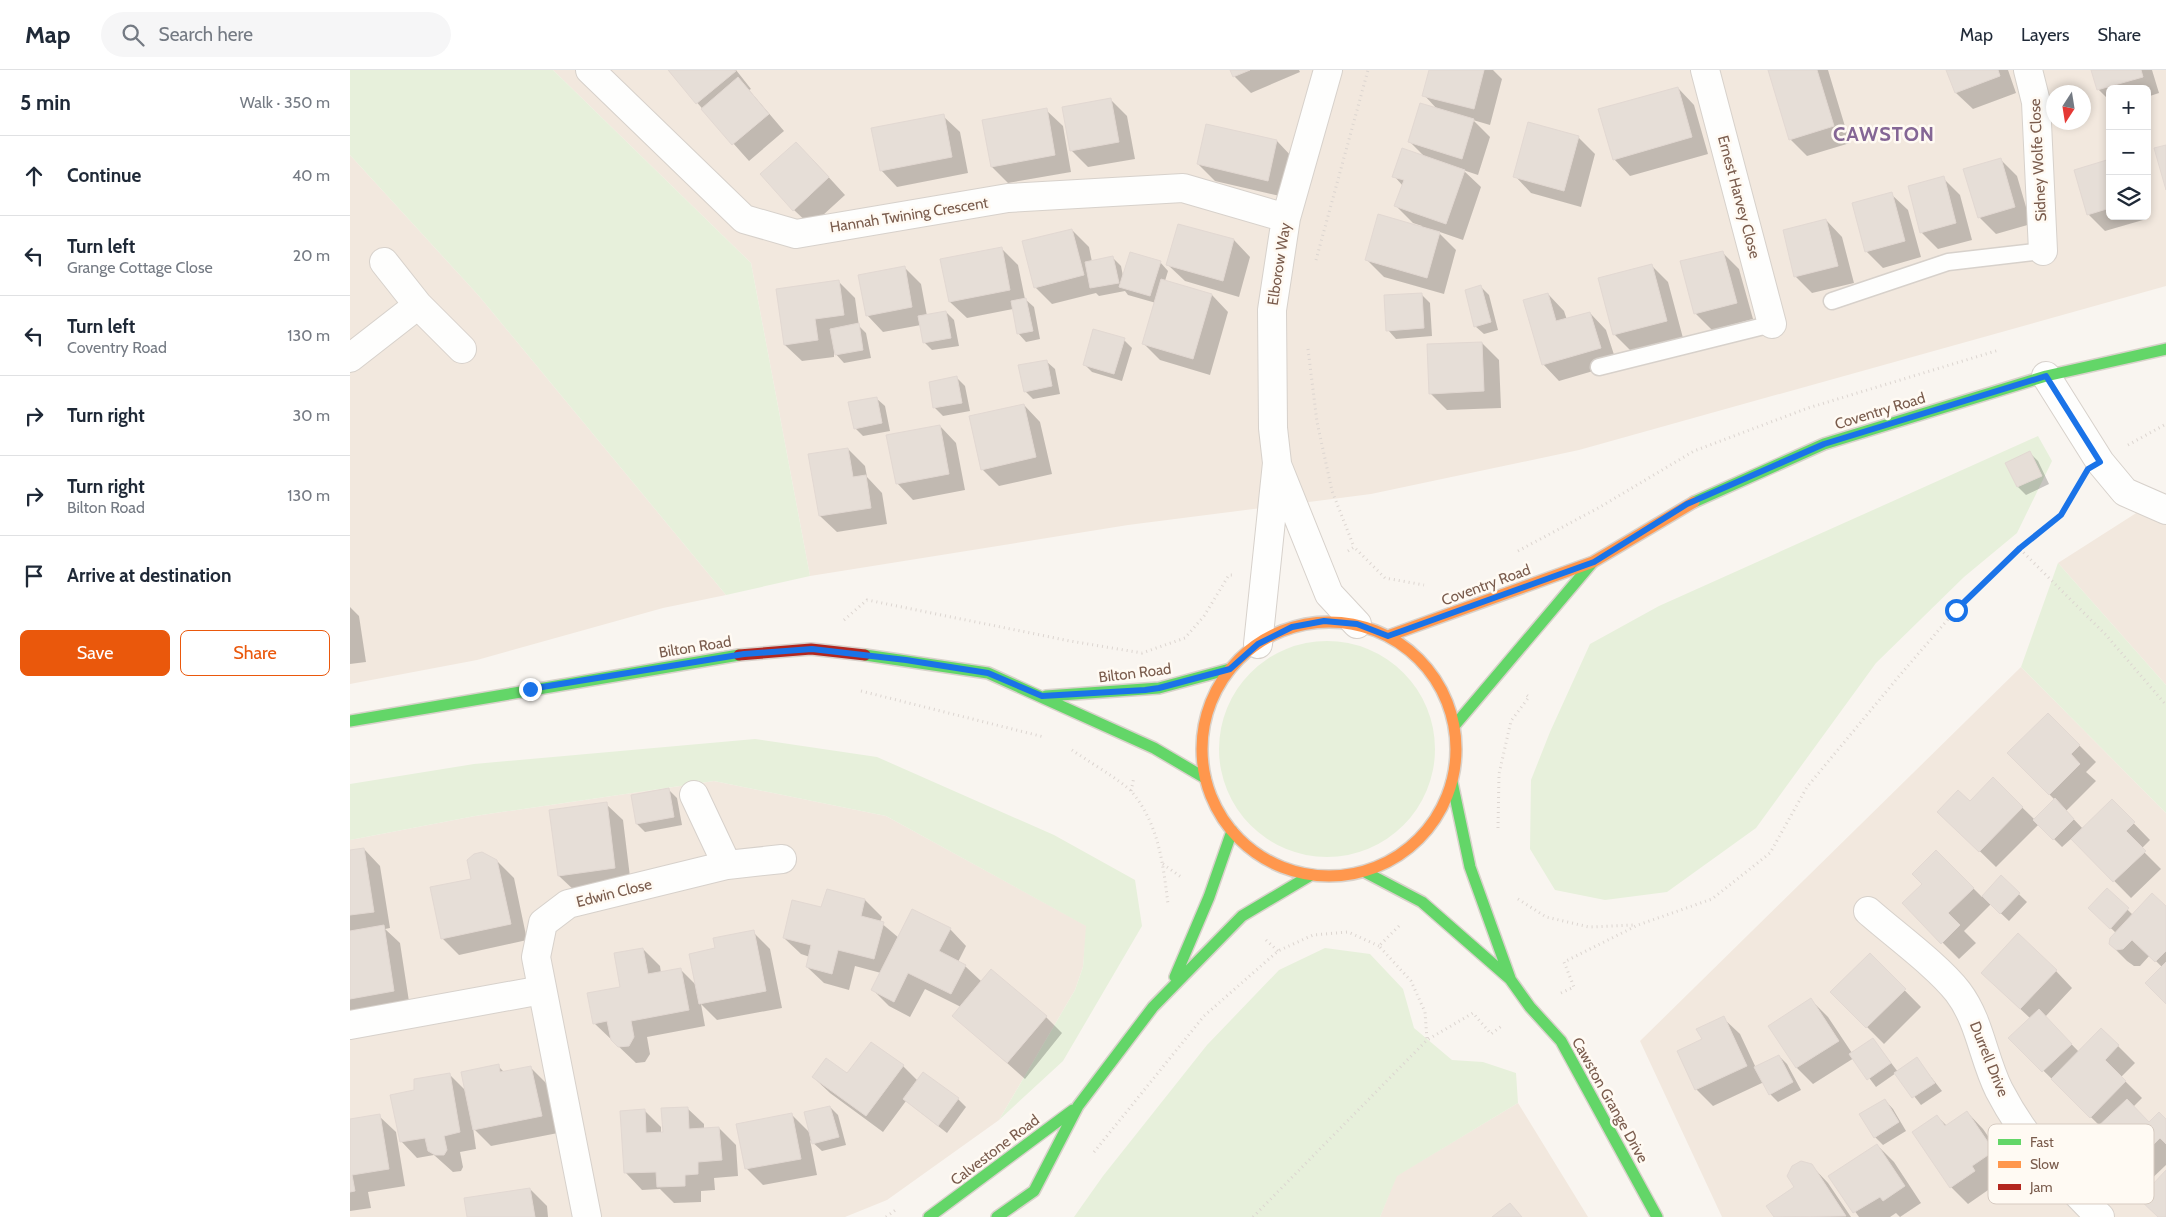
<!DOCTYPE html>
<meta charset="utf-8">
<style>
:root{--surface:#fff;--page:#f6f6f7;--text:#1f2937;--muted:#747a83;--line:#e0e1e3;--accent:#ea580c}
body{margin:0;font-family:Cabin,sans-serif;background:var(--page);color:var(--text)}
.controls{position:absolute;right:15px;top:15px;display:grid;overflow:hidden;border-radius:8px;box-shadow:0 2px 8px #0003}
.controls button{width:45px;height:45px;display:grid;place-items:center;padding:0;border:0;border-bottom:1px solid var(--line);background:var(--surface);color:var(--text);font:25px sans-serif}
.compass{position:absolute;left:1696px;top:15px;width:45px;height:45px;border-radius:50%;background:var(--surface);box-shadow:0 2px 8px #0003;rotate:192deg}
.stop{position:absolute;width:15px;height:15px;margin:-11px;border:4px solid #1a73e8;border-radius:50%;background:#fff}
.stop.end{background:#1a73e8;border-color:#fff;box-shadow:0 1px 5px #0008}
.list{margin:0;padding:0;list-style:none}
h2{display:flex;justify-content:space-between;align-items:center;height:65px;margin:0;padding:0 20px;font-size:21px}
h2 small{font-size:16px;font-weight:400;color:var(--muted)}
.list li{display:grid;grid-template-columns:32px 1fr auto;gap:15px;align-items:center;box-sizing:border-box;height:80px;padding:0 20px;border-top:1px solid var(--line)}
.list b{display:block;font-size:19px;white-space:nowrap}
.list p{margin:0;font-size:16px;white-space:nowrap;color:var(--muted)}
.list em{font-size:16px;font-style:normal;color:var(--muted)}
.actions{display:flex;gap:10px;padding:15px 20px}
.actions a{flex:1;padding:11px 0;border:1px solid var(--accent);border-radius:8px;text-align:center;font-size:18px;color:var(--accent)}
.actions .main{background:var(--accent);color:#fff}
.icon{flex:none;width:28px;height:28px;fill:none;stroke:currentColor;stroke-width:2;stroke-linecap:round;stroke-linejoin:round}
.map{position:relative;flex:none;width:1816px;height:1147px;overflow:hidden}
header{display:flex;align-items:center;gap:30px;box-sizing:border-box;height:70px;padding:0 25px;background:var(--surface);border-bottom:1px solid var(--line)}
header strong{font-size:24px}
nav{display:flex;gap:28px;margin-inline-start:auto;font-size:18px}
.search{width:350px;height:45px;background:var(--page);display:flex;align-items:center;gap:12px;box-sizing:border-box;padding:0 18px;border-radius:28px;color:var(--muted);font-size:19px}
main{display:flex}
aside{flex:1;background:var(--surface)}
.map>svg:first-child{display:block}
.residential{fill:#f2e8de;fill-rule:evenodd}
.green{fill:#e7f0db}
.shadow{fill:#0003}
.building{fill:#e6ded7;stroke:#e2d8d2}
.lines{fill:none;stroke-linecap:round;stroke-linejoin:round}
.lane-casing{stroke:#d7d1cb;stroke-width:19}
.street-casing{stroke:#d7d1cb;stroke-width:30}
.fast-casing{stroke:#d9d2cb;stroke-width:14}
.slow-casing{stroke:#d9d2cb;stroke-width:14}
.jam-casing{stroke:#d9d2cb;stroke-width:14}
.path{stroke:#dcd5d0;stroke-width:3;stroke-dasharray:1 4;stroke-linecap:butt}
.lane{stroke:#fefefd;stroke-width:16}
.street{stroke:#fefefd;stroke-width:28}
.fast{stroke:#63d668;stroke-width:11}
.slow{stroke:#ff974d;stroke-width:11}
.jam{stroke:#b3261e;stroke-width:11}
.route{stroke:#1a73e8;stroke-width:6}
.labels{text-anchor:middle;dominant-baseline:central;stroke-width:5;stroke-linejoin:round;paint-order:stroke}
.street-label{font-size:15px;fill:#7a5c4d;stroke:#fffaf3}
.district-label{font-size:20px;font-weight:bold;letter-spacing:1px;fill:#846695;stroke:#fffaf3}
.key{fill:#fffaf3;stroke:#d7cbc1;stroke-width:1}
.key-label{font-size:14px;fill:#7a5c4d}
</style>
<header>
<strong>Map</strong>
<div class="search"><svg class="icon" aria-label="search" viewBox="0 0 24 24"><circle cx="10" cy="10" r="6"/><path d="M15 15l6 6"/></svg>Search here</div>
<nav><a>Map</a><a>Layers</a><a>Share</a></nav>
</header>
<main>
<aside>
<h2>5 min<small>Walk · 350 m</small></h2>
<ul class="list">
<li><svg class="icon" aria-label="ahead" viewBox="0 0 24 24"><path d="M12 20V5M6 11l6-6 6 6"/></svg><div><b>Continue</b></div><em>40 m</em></li>
<li><svg class="icon" aria-label="left" viewBox="0 0 24 24"><path d="M17 20v-9H6M10 6l-5 5 5 5"/></svg><div><b>Turn left</b><p>Grange Cottage Close</p></div><em>20 m</em></li>
<li><svg class="icon" aria-label="left" viewBox="0 0 24 24"><path d="M17 20v-9H6M10 6l-5 5 5 5"/></svg><div><b>Turn left</b><p>Coventry Road</p></div><em>130 m</em></li>
<li><svg class="icon" aria-label="right" viewBox="0 0 24 24"><path d="M7 20v-9h11M14 6l5 5-5 5"/></svg><div><b>Turn right</b></div><em>30 m</em></li>
<li><svg class="icon" aria-label="right" viewBox="0 0 24 24"><path d="M7 20v-9h11M14 6l5 5-5 5"/></svg><div><b>Turn right</b><p>Bilton Road</p></div><em>130 m</em></li>
<li><svg class="icon" aria-label="arrive" viewBox="0 0 24 24"><path d="M6 21V4h12l-3 4 3 4H6"/></svg><div><b>Arrive at destination</b></div></li>
</ul>
<div class="actions"><a class="main">Save</a><a>Share</a></div>
</aside>
<div class="map">
<svg width="1816" height="1147" viewBox="0 0 1816 1147">
<rect width="100%" height="100%" fill="#f9f5f0"/>
<path class="residential" d="M203,0H1816V216L1229,380L1021,424L778,455L460,506L401,193ZM1760,19H1797V146H1760ZM1704,22H1734V52H1704Z
M0,85L129,226L376,525L313,538L127,590L0,614Z
M1816,424V615L1708,493Z
M1671,597L1816,743V1147H1372L1290,971Z
M364,711L536,746L737,856L733,897L725,920L649,1050L537,1130L495,1147H0V770L125,746Z
M1168,1033L1238,1147H1030L1046,1106Z"/>
<path class="green" d="M0,0H203L401,193L460,506L376,525L129,226L0,85Z
M1688,366L1702,391L1667,463L1614,507L1526,593L1406,758L1317,822L1255,830L1205,820L1180,779L1181,710L1200,662L1240,574L1309,536Z
M1708,493L1816,615V743L1671,597Z
M869 679a108 108 0 1 1 216 0a108 108 0 1 1-216 0Z
M405,669L527,687L704,765L785,810L792,856L713,991L649,1050L725,920L733,897L736,856L536,746L364,711L125,746L0,770V714L124,694Z
M975,878L1020,884L1053,919L1064,958L1102,990L1133,992L1166,1003L1168,1033L1047,1106L1030,1147H724L753,1106L857,975L929,900Z"/>
<path class="shadow" d="M318,0H386L401,19L399,20L434,61L399,91Z
M882,0H949L950,2L901,23L884,6Z
M1080,0H1143L1152,9L1140,55L1123,50L1140,67L1128,105L1113,100L1131,117L1113,170L1087,161L1106,180L1094,224L1034,207L1017,190L1071,158L1072,156L1063,153L1046,136L1053,116L1044,106L1075,87L1060,72L1088,40L1074,25Z
M1420,0H1478L1500,73L1457,86L1440,69Z
M1598,0H1658L1666,23L1623,39L1606,23Z
M1743,0H1802L1809,23L1797,27V19H1760V31L1748,19Z
M1328,18L1344,35L1358,84L1280,106L1264,89Z
M760,29L777,46L785,89L738,97L721,80Z
M696,40L713,56L721,102L658,113L642,97Z
M593,46L610,62L618,103L547,117L531,100Z
M857,56L927,71L943,88L934,127L865,111L848,94Z
M1228,67L1245,84L1231,137L1181,123L1165,106Z
M1650,89L1667,106L1681,154L1646,164L1630,148L1615,100Z
M463,90L495,125L461,156L444,140Z
M1760,91V146H1792L1793,150L1755,161L1738,144Z
M1593,108L1610,125L1622,170L1588,179L1571,162Z
M1541,124L1558,140L1571,187L1533,198L1516,181Z
M1476,150L1492,167L1504,213L1462,223L1446,207L1434,161Z
M829,156L884,170L900,187L889,227L835,211L818,195Z
M722,160L739,177L742,192L763,188L771,196L773,206L810,192L818,201L815,211L862,225L878,242L860,305L810,290L794,274L806,233L778,225L775,221L749,226L746,223L702,234L685,217Z
M651,178L668,195L675,229L684,237L690,269L676,272L668,263L663,239L617,248L600,232Z
M1372,182L1389,199L1403,249L1362,260L1345,243Z
M1302,196L1318,212L1333,268L1281,281L1264,264Z
M555,198L571,214L577,246L596,242L604,250L609,276L582,280L574,272L571,255L533,262L517,245Z
M488,211L505,228L509,256L516,263L521,288L494,293L484,282V287L452,291L435,275Z
M1131,217L1139,225L1148,260L1134,264L1125,256Z
M1198,224L1214,241L1217,250L1240,243L1256,260L1267,294L1209,311L1193,294Z
M1072,225L1080,233L1082,266L1046,269L1038,260Z
M774,270L782,278L772,311L742,302L734,294Z
M1132,273L1149,290L1151,338L1097,340L1080,323Z
M696,291L705,299L710,324L683,329L675,321Z
M607,308L615,316L620,341L593,346L585,338Z
M526,328L535,336L540,361L513,366L505,358Z
M674,335L690,352L702,404L649,416L632,399Z
M590,356L606,373L615,420L563,430L547,413Z
M498,379L515,396L517,407L532,423L537,454L487,462L470,446Z
M1680,383L1688,391L1699,414L1676,425L1668,417Z
M0,537L9,546L16,592L0,594Z
M1698,644L1746,692L1736,702L1746,711L1716,741L1733,759L1762,731L1800,770L1791,779L1811,799L1781,828L1722,768L1712,777L1689,754L1646,797L1606,758L1620,732L1643,709L1685,750L1705,730L1658,683Z
M318,719L327,728L332,755L295,762L287,754Z
M256,734L273,750L281,815L226,822L209,806Z
M14,779L30,796L40,858L35,859L50,873L60,938L0,944V781Z
M1586,781L1632,827L1651,807L1677,832L1659,851L1641,834L1614,861L1626,873L1609,889L1553,833L1573,814Z
M147,791L164,808L177,870L109,885L92,868L123,810Z
M478,820L515,830L532,847L530,852L549,868L600,859L616,876L608,892L615,896L632,912L696,947L712,963L675,1009L604,946L611,937L575,919L560,947L539,936L523,920L531,903L505,896L499,920L474,913L457,897L460,887L451,884L434,868L472,839Z
M1757,820L1783,845L1816,838V932L1812,897L1800,885L1790,896H1784L1777,891L1760,874L1766,863L1740,838Z
M403,862L420,879L432,938L367,950L351,934L355,956L297,967L300,984L295,992L286,993L244,953L272,918L293,879L310,896L311,903L330,899L347,916L367,879Z
M1520,885L1571,937L1534,974L1482,922Z
M1706,901L1722,918L1695,947L1729,982L1751,959L1785,993L1771,1007L1792,1028L1783,1037L1799,1053L1816,1051V1095L1794,1116L1778,1100L1750,1056L1660,968L1681,949L1649,919Z
M1461,930L1478,947L1502,983L1523,969L1548,1002L1567,989L1592,1021L1571,1035L1546,1003L1526,1017L1504,988L1463,1014L1447,998L1420,957Z
M1373,948L1390,964L1406,998L1429,986L1437,994L1451,1020L1428,1032L1420,1024L1414,1012L1363,1036L1346,1019Z
M148,996L155,1003L181,998L197,1014L208,1063L141,1076L123,1058L126,1079L110,1082L113,1097L111,1101L103,1102L84,1085L67,1088L51,1071L66,1021L99,1004L116,1021Z
M553,996L568,1011L608,1029L616,1037L597,1063L556,1031L533,1062L480,1023L463,1007L498,1005Z
M1535,1030L1543,1039L1556,1061L1533,1075L1525,1067Z
M480,1037L488,1045L496,1075L472,1081L460,1070L467,1105L413,1115L396,1098L442,1045L461,1064Z
M337,1038L354,1054V1059L369,1058L386,1075L388,1106L364,1108L365,1120L351,1121V1132L324,1133L310,1119L292,1120L276,1103L294,1040L311,1057V1063H314Z
M1617,1042L1633,1059L1660,1098L1638,1113L1641,1118L1618,1134L1601,1117L1564,1062L1587,1046L1597,1056Z
M29,1046L46,1062L55,1116L18,1122L21,1138L0,1141V1050Z
M1527,1075L1544,1092L1571,1133L1550,1147L1546,1143L1540,1147H1509L1480,1106Z
M1461,1095L1478,1113L1501,1147H1425L1418,1136L1446,1117Z
M180,1119L197,1136L198,1147H118Z"/>
<path class="building" d="M318,0H384L386,1L346,34Z
M880,0H900L883,7Z
M1079,0H1134L1124,39L1072,26Z
M1418,0H1467L1484,56L1439,70Z
M1596,0H1648L1650,6L1605,23Z
M1741,0H1791L1793,7L1747,20Z
M388,7L419,44L382,75L351,39Z
M1328,17L1342,67L1263,90L1248,39Z
M761,28L769,72L720,81L712,37Z
M1070,33L1124,49L1112,89L1058,72Z
M697,38L705,85L641,97L632,50Z
M594,44L602,87L530,101L521,58Z
M1178,52L1229,66L1214,121L1163,107Z
M856,54L927,70L918,111L847,94Z
M446,72L479,107L443,141L410,104Z
M1816,75V120L1804,78Z
M1052,78L1115,100L1096,154L1044,136L1054,110L1042,107Z
M1651,88L1665,137L1628,148L1613,99Z
M1760,89V138L1737,145L1724,100Z
M1594,106L1606,153L1570,163L1558,116Z
M1542,122L1555,171L1515,182L1502,133Z
M1028,144L1090,162L1077,208L1015,190Z
M1476,149L1488,196L1444,207L1433,160Z
M828,154L884,169L873,211L816,195Z
M722,159L734,205L684,218L672,171Z
M652,177L660,220L599,232L590,189Z
M1373,181L1387,233L1344,244L1330,191Z
M780,182L811,191L800,226L769,217Z
M763,186L769,213L740,218L735,192Z
M1302,194L1317,251L1263,265L1248,208Z
M555,196L562,237L516,246L508,205Z
M811,209L862,224L843,289L792,274Z
M489,210L494,245L465,249L468,270L434,275L426,219Z
M1131,215L1141,252L1124,257L1115,220Z
M1072,223L1074,258L1036,261L1034,225Z
M1198,223L1206,251L1240,242L1251,278L1192,295L1173,230Z
M676,228L683,261L667,264L661,231Z
M596,241L601,268L573,273L568,246Z
M509,253L513,280L485,285L480,259Z
M743,259L775,268L764,304L733,295Z
M1132,272L1134,321L1079,324L1077,274Z
M697,290L702,316L674,322L668,295Z
M607,306L612,333L583,338L579,312Z
M527,327L532,353L504,359L498,332Z
M674,334L686,387L631,400L619,346Z
M590,355L599,404L546,414L536,365Z
M498,378L503,407L516,405L521,438L469,446L458,384Z
M1680,381L1692,406L1667,417L1655,393Z
M1698,643L1730,675L1721,684L1730,694L1699,725L1657,683Z
M1643,707L1673,737L1629,782L1587,742L1608,720L1620,731Z
M319,718L324,747L286,754L281,725Z
M1705,728L1724,749L1703,770L1683,750Z
M1762,729L1785,752L1776,761L1796,781L1763,812L1721,769Z
M257,732L265,798L208,806L199,740Z
M14,778L24,842L0,845V780Z
M1586,780L1624,818L1598,843L1610,855L1591,874L1552,833L1572,814L1562,804Z
M132,782L147,790L161,854L91,869L80,817L121,809L117,790L124,784Z
M1651,805L1670,823L1650,844L1632,826Z
M1757,818L1779,838L1760,859L1738,838Z
M477,819L515,829L511,846L534,852L524,889L488,880L482,904L456,897L461,875L433,868L442,830L471,837Z
M1802,823L1816,836V881L1805,892L1782,870L1773,879L1766,880L1759,874L1760,868Z
M562,839L601,858L589,881L616,895L601,924L558,903L544,932L521,920Z
M34,855L44,921L0,929V861Z
M404,860L416,921L349,934L339,884L365,878L363,868Z
M1668,863L1707,900L1670,939L1631,903Z
M293,878L298,904L331,898L339,940L281,951L284,967L279,976L268,977L261,970L257,951L243,954L237,923L270,917L264,883Z
M1520,883L1556,919L1516,958L1480,922Z
M1816,892V934L1795,913Z
M641,899L697,946L657,993L602,946Z
M1461,928L1489,971L1446,998L1418,956Z
M1689,939L1722,974L1692,1002L1658,968Z
M1374,946L1397,996L1345,1020L1327,981L1352,969L1346,959Z
M1751,958L1769,975L1755,990L1776,1011L1740,1048L1701,1009Z
M1523,968L1541,993L1517,1010L1499,984Z
M521,972L554,995L516,1046L462,1007L476,988L497,1003Z
M1429,985L1443,1012L1419,1025L1404,997Z
M1567,987L1585,1013L1562,1028L1544,1003Z
M149,994L150,1002L181,996L192,1046L123,1060L111,1002Z
M573,1002L609,1028L588,1056L553,1029Z
M100,1003L110,1062L94,1066L97,1080L94,1085H85L78,1081L75,1068L50,1072L40,1025L64,1020V1009Z
M1535,1029L1549,1052L1524,1068L1509,1044Z
M1777,1029L1799,1052L1809,1042L1816,1049V1074L1810,1068L1777,1101L1741,1063Z
M480,1036L489,1067L462,1074L454,1042Z
M338,1037L339,1059L369,1057L372,1090L348,1092V1104L335,1105V1116L307,1117L306,1102L274,1103L270,1041L295,1039L296,1063L313,1062L311,1038Z
M1617,1041L1644,1081L1622,1096L1625,1101L1600,1118L1562,1062L1587,1045L1595,1056Z
M442,1043L451,1089L395,1099L386,1054Z
M30,1044L39,1099L2,1105L5,1121L0,1122V1049Z
M1527,1074L1555,1116L1533,1131L1530,1127L1503,1143L1478,1106Z
M1451,1091L1462,1094L1496,1146L1424,1147L1416,1136L1444,1117L1437,1106L1442,1096Z
M1816,1100V1147H1808L1789,1129Z
M180,1118L185,1147H117L114,1128Z
M1160,1133L1172,1147H1142Z"/>
<g class="lines">
<defs>
<path id="lane" d="M1482,231L1598,192L1693,181
M1249,297L1422,254"/>
<path id="street" d="M240,0L394,149L446,164L658,128L833,118L936,148
M1355,0L1422,254
M1678,0L1686,32L1693,181
M34,192L68,235L112,279
M0,288L68,235
M1696,306L1750,392L1775,422L1816,440
M928,397L979,524L1007,554
M908,574L927,393L923,358L922,240L936,148L978,0
M344,725L377,795
M1518,841C1544,864 1588,896 1608,922C1630,951 1633,988 1649,1020C1676,1072 1709,1106 1750,1147
M0,955L192,920
M237,1147L186,887L193,853L218,834L377,795L432,789"/>
<path id="fast" d="M1344,432L1474,374L1696,306L1816,279
M515,585L638,603L804,678L855,708
M696,626L809,618L880,599
M0,651L389,585
M1105,655L1242,493
M1102,712L1120,797L1160,908
M1015,802L1072,832L1160,909L1180,937L1211,971L1307,1147
M825,907L859,827L882,761
M579,1147L723,1040
M647,1147L684,1121L728,1036L803,937L892,846L961,805"/>
<path id="slow" d="M852 679a127 127 0 1 1 254 0a127 127 0 1 1-254 0Z
M1038,566L1243,492L1344,432"/>
<path id="jam" d="M389,585L461,579L515,585"/>
</defs>
<use href="#lane" class="lane-casing"/>
<use href="#street" class="street-casing"/>
<use href="#fast" class="fast-casing"/>
<use href="#slow" class="slow-casing"/>
<use href="#jam" class="jam-casing"/>
<path class="path" d="M966,190L1018,0
M958,279L967,352L982,421L1004,477
M1778,375L1816,354
M1670,479L1756,565L1816,635
M998,481L1004,477L1035,508L1074,515
M1168,481L1250,437L1344,381L1458,338L1649,280
M494,550L517,530L720,571L792,583L835,568L854,546L879,505H883
M511,621L694,667
M722,680C736,690 772,711 782,722C809,755 813,794 818,834
M781,721L784,707
M1148,758L1149,704L1161,651L1179,627L1174,623
M813,794L831,807
M1168,829L1196,847L1239,857L1285,855
M1049,856L1029,876L1061,911L1075,942L1077,970
M916,870L928,881
M1211,923L1224,917L1214,892L1288,855L1362,829L1420,783L1457,717L1550,605L1606,540L1670,479L1711,445L1728,416
M744,1082L854,946L928,881L963,865L998,862L1029,876
M536,1147L547,1139
M903,1147L1077,970L1123,943L1141,964L1153,955"/>
<use href="#lane" class="lane"/>
<use href="#street" class="street"/>
<use href="#fast" class="fast"/>
<use href="#slow" class="slow"/>
<use href="#jam" class="jam"/>
</g>
<g class="lines">
<path class="route" d="M180,619L394,584L462,579L556,590L638,603L692,626L795,620L809,618L880,599L908,574L942,557L974,551L1007,554L1038,566L1244,492L1337,434L1474,374L1696,306L1750,392L1738,399L1711,445L1670,478L1606,540"/>
</g>
<g class="labels">
<g class="street-label">
<text transform="translate(1688 90) rotate(-93)">Sidney Wolfe Close</text>
<text transform="translate(1389 127) rotate(75)">Ernest Harvey Close</text>
<text transform="translate(559 145) rotate(-9)">Hannah Twining Crescent</text>
<text transform="translate(929 194) rotate(-81)">Elborow Way</text>
<text transform="translate(1530 341) rotate(-17)">Coventry Road</text>
<text transform="translate(1136 515) rotate(-20)">Coventry Road</text>
<text transform="translate(345 577) rotate(-9)">Bilton Road</text>
<text transform="translate(785 603) rotate(-7)">Bilton Road</text>
<text transform="translate(264 823) rotate(-14)">Edwin Close</text>
<text transform="translate(1639 989) rotate(68)">Durrell Drive</text>
<text transform="translate(1260 1030) rotate(61)">Cawston Grange Drive</text>
<text transform="translate(645 1080) rotate(-37)">Calvestone Road</text>
</g>
<g class="district-label">
<text x="1534" y="64">CAWSTON</text>
</g>
</g>
<rect x="1638" y="1054" width="166" height="80" rx="8" class="key"/>
<rect x="1648" y="1069" width="23" height="6" fill="#63d668"/>
<rect x="1648" y="1091" width="23" height="7" fill="#ff974d"/>
<rect x="1648" y="1114" width="23" height="6" fill="#b3261e"/>
<g class="key-label">
<text x="1680" y="1077">Fast</text>
<text x="1680" y="1099">Slow</text>
<text x="1680" y="1122">Jam</text>
</g>
</svg>
<div class="controls">
<button>+</button>
<button>−</button>
<button><svg class="icon" aria-label="layers" viewBox="0 0 24 24"><path d="M12 4l9 5-9 5-9-5zM3 14l9 5 9-5"/></svg></button>
</div>
<svg class="compass" viewBox="-18 -18 36 36"><path d="M0-13l5 13h-10z" fill="#e53935"/><path d="M0 13l5-13h-10z" fill="#747a83"/></svg>
<div class="stop" style="left:1606px;top:540px"></div>
<div class="stop end" style="left:180px;top:619px"></div>
</div>
</main>
